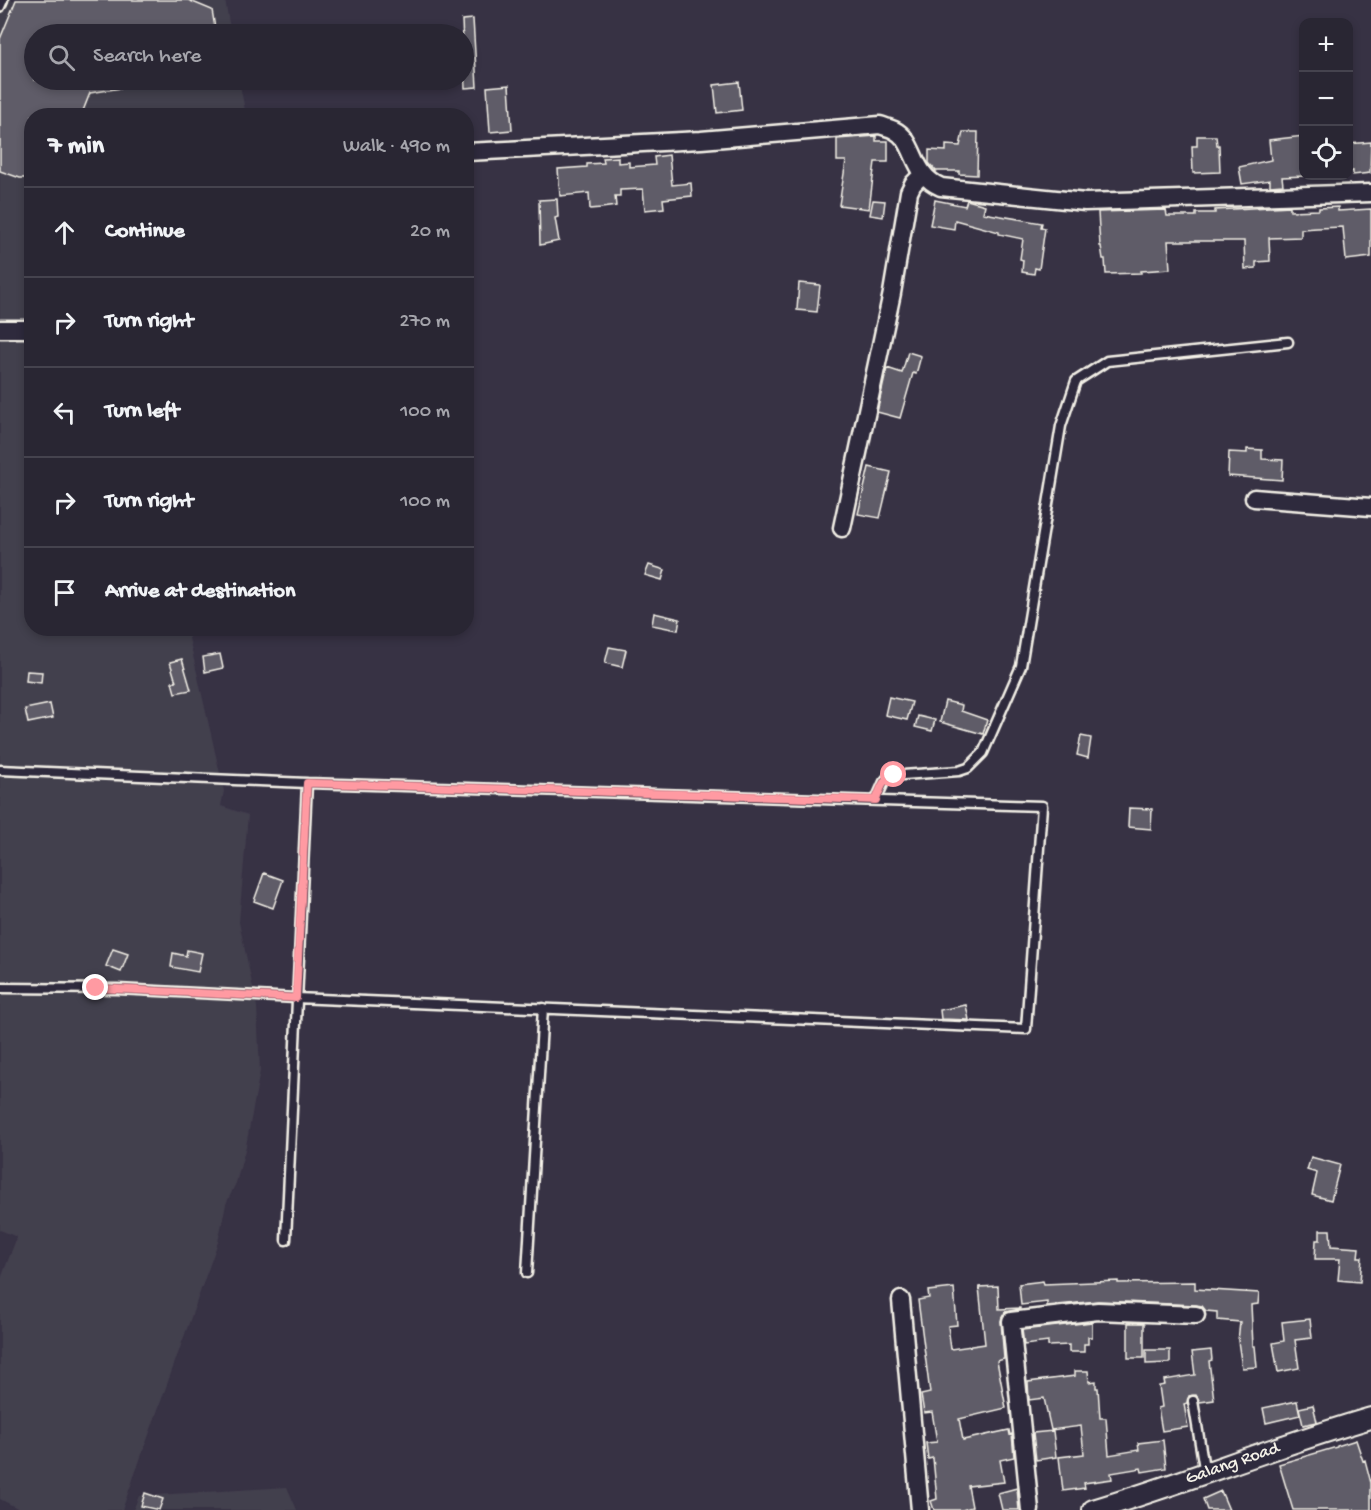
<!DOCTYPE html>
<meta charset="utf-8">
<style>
:root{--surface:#292633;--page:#312e3b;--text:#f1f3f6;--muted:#a5a5ac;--line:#45434e}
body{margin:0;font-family:"Gochi Hand",sans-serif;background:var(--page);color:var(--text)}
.controls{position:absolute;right:18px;top:18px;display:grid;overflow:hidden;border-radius:12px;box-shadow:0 3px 9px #0003}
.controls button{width:54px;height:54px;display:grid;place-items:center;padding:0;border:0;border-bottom:2px solid var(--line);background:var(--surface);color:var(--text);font:30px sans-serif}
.stop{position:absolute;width:18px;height:18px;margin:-14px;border:4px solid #ff9aa2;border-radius:50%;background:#fff}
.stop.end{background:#ff9aa2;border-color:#fff;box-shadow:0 2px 6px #0008}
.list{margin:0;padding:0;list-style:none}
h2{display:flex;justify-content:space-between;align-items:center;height:78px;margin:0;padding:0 24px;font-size:26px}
h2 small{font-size:20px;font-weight:400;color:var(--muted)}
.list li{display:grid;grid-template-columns:39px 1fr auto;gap:18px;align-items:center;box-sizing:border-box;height:90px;padding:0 24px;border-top:2px solid var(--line)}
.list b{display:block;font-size:22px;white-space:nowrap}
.list em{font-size:20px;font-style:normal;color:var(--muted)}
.icon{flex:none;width:33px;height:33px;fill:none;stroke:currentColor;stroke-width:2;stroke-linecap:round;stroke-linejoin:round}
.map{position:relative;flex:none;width:1371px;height:1510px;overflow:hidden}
.search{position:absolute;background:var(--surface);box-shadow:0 3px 9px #0003;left:24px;top:24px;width:450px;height:66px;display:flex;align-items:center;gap:15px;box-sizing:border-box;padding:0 21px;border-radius:33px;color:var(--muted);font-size:22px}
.panel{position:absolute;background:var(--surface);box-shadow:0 3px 9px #0003;left:24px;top:108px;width:450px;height:528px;border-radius:24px}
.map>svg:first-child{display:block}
.built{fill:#433f4e}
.building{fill:#5f5c67;stroke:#f4f1e8;stroke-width:1.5}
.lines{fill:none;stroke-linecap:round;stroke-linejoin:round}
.service-casing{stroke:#f4f1e8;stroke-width:13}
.minor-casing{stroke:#f4f1e8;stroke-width:21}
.tertiary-casing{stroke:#f4f1e8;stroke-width:24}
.service{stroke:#2f2a3d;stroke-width:8}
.minor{stroke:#2f2a3d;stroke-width:16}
.tertiary{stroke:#2f2a3d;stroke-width:20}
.route{stroke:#ff9aa2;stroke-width:8}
.labels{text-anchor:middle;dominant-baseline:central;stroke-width:5;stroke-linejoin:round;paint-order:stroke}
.street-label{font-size:18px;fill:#f4f1e8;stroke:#2f2a3d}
</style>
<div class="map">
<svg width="1371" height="1510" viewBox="0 0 1371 1510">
<rect width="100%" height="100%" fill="#373244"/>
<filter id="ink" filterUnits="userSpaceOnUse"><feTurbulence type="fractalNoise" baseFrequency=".0167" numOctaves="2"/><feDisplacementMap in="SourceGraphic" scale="12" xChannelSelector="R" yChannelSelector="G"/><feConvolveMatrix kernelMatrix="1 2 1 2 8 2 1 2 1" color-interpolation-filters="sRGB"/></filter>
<g filter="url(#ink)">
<path class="built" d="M0,0H225L231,34H34V80H239L246,115L32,116V628L187,629L224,791L221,806L248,815L239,922L257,1007L260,1071L246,1146L236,1183L226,1204L218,1242L122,1510H21L0,1499V1281L17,1237L0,1230Z
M287,1487L297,1510H133L139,1496Z"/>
<path class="building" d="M16,0H188L212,10L216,34H34V80H133V86L90,93L81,116H32V178H20L0,171V39Z
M473,19L477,87L465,88L462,20Z
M739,82L742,110L717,113L714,85Z
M509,85L512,130L490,132L487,87Z
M963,132H978L977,175L959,174V171H936L929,163V150L946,151V145L960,146Z
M876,136V141H888V162H875L869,209L839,205L846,161H837V139Z
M1197,136H1216L1217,145H1219L1220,172L1193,173L1192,146H1197Z
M1304,136V176L1282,177L1283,185L1270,186V180L1242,184L1239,167L1271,160L1269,140Z
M1371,142L1370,173L1353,175V171L1348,172V144Z
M669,155L672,185L691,183L692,196L663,199L664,208L645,210L643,189L620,190V196H615L616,206L601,208L590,209L589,193L560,196L558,169L587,167V164L604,163L603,158L618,157V163L629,162V167L655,165L654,157Z
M557,199L558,217L555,218L559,241L540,245L539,200Z
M873,200L885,201L883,217L870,215Z
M935,200L965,206L967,200L985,205L983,213L1042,223L1041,227L1045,228L1039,269L1035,268L1034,274L1022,272L1023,260L1020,259L1023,239L999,234V232L955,220L954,229L930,225Z
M1290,206V211L1319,210V208L1338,207V211L1371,209V257L1346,260L1343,227L1317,228L1301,229V237L1269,238L1270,261L1256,262V268L1245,269L1244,241H1168L1170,269L1141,271V273L1106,274L1105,259H1103L1101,246H1100L1098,212L1166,210L1167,216H1196V213H1215V210Z
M799,283L820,285L817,312L797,310Z
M908,352L921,356L916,374L913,373L900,418L877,412L887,368L902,373Z
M1247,449L1262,450V459L1283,460L1282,480L1228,476L1229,452L1247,453Z
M869,467L891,472L880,518L858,514Z
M649,565L665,570L662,580L645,575Z
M654,613L680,619L678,630L652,625Z
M609,647L626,650L622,667L605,663Z
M220,654L223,668L205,672L203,657Z
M182,659L191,690L175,693L172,682H176L170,662Z
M27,671L42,672L41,683L26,681Z
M889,697L912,702L907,720L885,715Z
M945,701L962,705L961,711L987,720L983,734L940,722Z
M50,704L53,718L28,723L25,709Z
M918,716L935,720L932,731L915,727Z
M1081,736L1091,738L1088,758L1077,755Z
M1129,808L1152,809L1151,829L1128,827Z
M264,873L283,880L273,908L254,901Z
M113,949L128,954L121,972L106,966Z
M187,950L202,953L198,972L171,967L173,953L186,956Z
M966,1005L969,1020L941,1019L940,1010Z
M1311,1157L1340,1165L1331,1200L1312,1195L1317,1173L1307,1170Z
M1320,1230H1330L1331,1246L1359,1248L1358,1257H1362L1360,1282L1338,1280L1340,1259H1315L1316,1240H1320Z
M1043,1281L1044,1284L1118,1281V1283L1195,1282V1289L1259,1293L1258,1304L1251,1305L1253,1346H1255L1257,1367L1242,1368L1238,1341L1240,1322L1217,1320V1312L1206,1311L1202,1306L1196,1305L1098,1301L1047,1306V1302L1021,1305L1019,1284Z
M998,1286L999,1309L1020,1308V1309L1005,1312L1001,1321L1004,1359L997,1361L1006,1408L959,1419L963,1440L1009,1430L1010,1435L1012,1434L1014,1457L1000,1460L1004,1482L968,1486L972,1507L962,1510H934L931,1501L937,1499L933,1458L928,1459L926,1443L937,1442L932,1412L924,1413L921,1395L930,1393L918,1300L929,1298L928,1291L954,1288L957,1325L948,1326L951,1349L985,1344L979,1287Z
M1310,1319L1312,1338L1295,1340L1299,1368L1278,1372L1273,1343L1284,1341L1282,1322Z
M1092,1322V1337H1088V1344H1084V1352H1069V1345L1048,1346V1342L1024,1345L1022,1330Z
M1128,1323H1144V1358H1128Z
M1146,1350H1170V1363L1146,1364Z
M1211,1350L1212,1360L1209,1361L1214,1400L1200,1402L1196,1395L1189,1396L1187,1403L1184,1404L1188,1427L1162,1431L1158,1408L1162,1407L1159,1386L1165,1385L1164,1380L1195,1375L1192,1352Z
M1075,1371H1088L1089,1382L1096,1381V1388H1098L1100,1418H1106L1109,1455L1139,1450L1138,1443L1163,1440L1166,1468L1142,1472L1141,1468L1111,1473L1112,1479L1084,1483L1085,1488L1063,1491L1059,1457L1084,1454L1081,1426L1051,1430L1044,1398L1029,1400L1028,1382L1075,1376Z
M1297,1401L1300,1415L1266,1423L1263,1408Z
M1313,1405L1317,1422L1303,1425L1299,1408Z
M1053,1431L1056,1457L1036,1460L1033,1433Z
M1356,1440L1363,1461L1365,1460L1371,1483V1510H1293L1279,1464L1337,1447V1446Z
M1017,1488L1019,1510H1002L998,1493Z
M1221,1491L1229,1510H1207L1203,1499Z
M145,1493L163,1499L159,1510L141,1506Z"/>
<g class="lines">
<defs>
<path id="service" d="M0,7L3,0
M0,770L307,783L286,1240
M876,800L884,782L889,776L959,771L968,768L983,753L1021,666L1061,426L1076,381L1107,361L1288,342
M0,988L117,989L296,998L1026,1029L1042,806L307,783
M527,1273L543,1008
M1193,1401L1205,1474"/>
<path id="minor" d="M466,152L701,140L880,125C885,127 890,128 894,130C917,141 910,174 941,187L1085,202L1371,193
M0,329H32
M1254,498L1371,507
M842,528L892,293L909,192L913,184L922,175
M901,1300L920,1510
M1030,1510L1011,1321L1098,1311L1196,1315"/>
<g id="tertiary">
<path id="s1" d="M1093,1510C1187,1482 1277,1445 1371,1418"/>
</g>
</defs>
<use href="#service" class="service-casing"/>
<use href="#minor" class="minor-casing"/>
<use href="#tertiary" class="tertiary-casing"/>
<use href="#service" class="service"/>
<use href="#minor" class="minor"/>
<use href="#tertiary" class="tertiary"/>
</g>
</g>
<g class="lines" filter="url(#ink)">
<path class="route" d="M96,988L296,998L307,783L876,800C880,790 883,778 894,775"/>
</g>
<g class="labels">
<g class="street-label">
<text stroke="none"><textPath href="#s1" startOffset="147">Galang Road</textPath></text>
</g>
</g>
</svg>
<div class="controls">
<button>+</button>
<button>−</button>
<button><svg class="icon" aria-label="locate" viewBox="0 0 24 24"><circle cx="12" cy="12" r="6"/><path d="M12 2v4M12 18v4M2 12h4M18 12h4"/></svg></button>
</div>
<div class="stop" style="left:894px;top:775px"></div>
<div class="stop end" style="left:96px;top:988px"></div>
<div class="search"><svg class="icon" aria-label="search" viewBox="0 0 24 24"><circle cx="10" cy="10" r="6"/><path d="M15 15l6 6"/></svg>Search here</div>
<section class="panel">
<h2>7 min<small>Walk · 490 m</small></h2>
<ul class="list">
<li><svg class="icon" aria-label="ahead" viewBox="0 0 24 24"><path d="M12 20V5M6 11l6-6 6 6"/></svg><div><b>Continue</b></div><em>20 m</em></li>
<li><svg class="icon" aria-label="right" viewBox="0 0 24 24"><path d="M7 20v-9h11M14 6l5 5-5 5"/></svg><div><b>Turn right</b></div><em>270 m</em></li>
<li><svg class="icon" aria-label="left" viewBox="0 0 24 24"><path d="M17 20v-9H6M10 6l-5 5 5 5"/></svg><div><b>Turn left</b></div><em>100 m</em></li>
<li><svg class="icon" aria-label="right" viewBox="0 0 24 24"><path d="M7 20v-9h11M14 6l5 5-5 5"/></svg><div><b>Turn right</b></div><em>100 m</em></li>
<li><svg class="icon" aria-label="arrive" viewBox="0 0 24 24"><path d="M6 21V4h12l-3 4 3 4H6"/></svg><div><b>Arrive at destination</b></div></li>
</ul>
</section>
</div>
